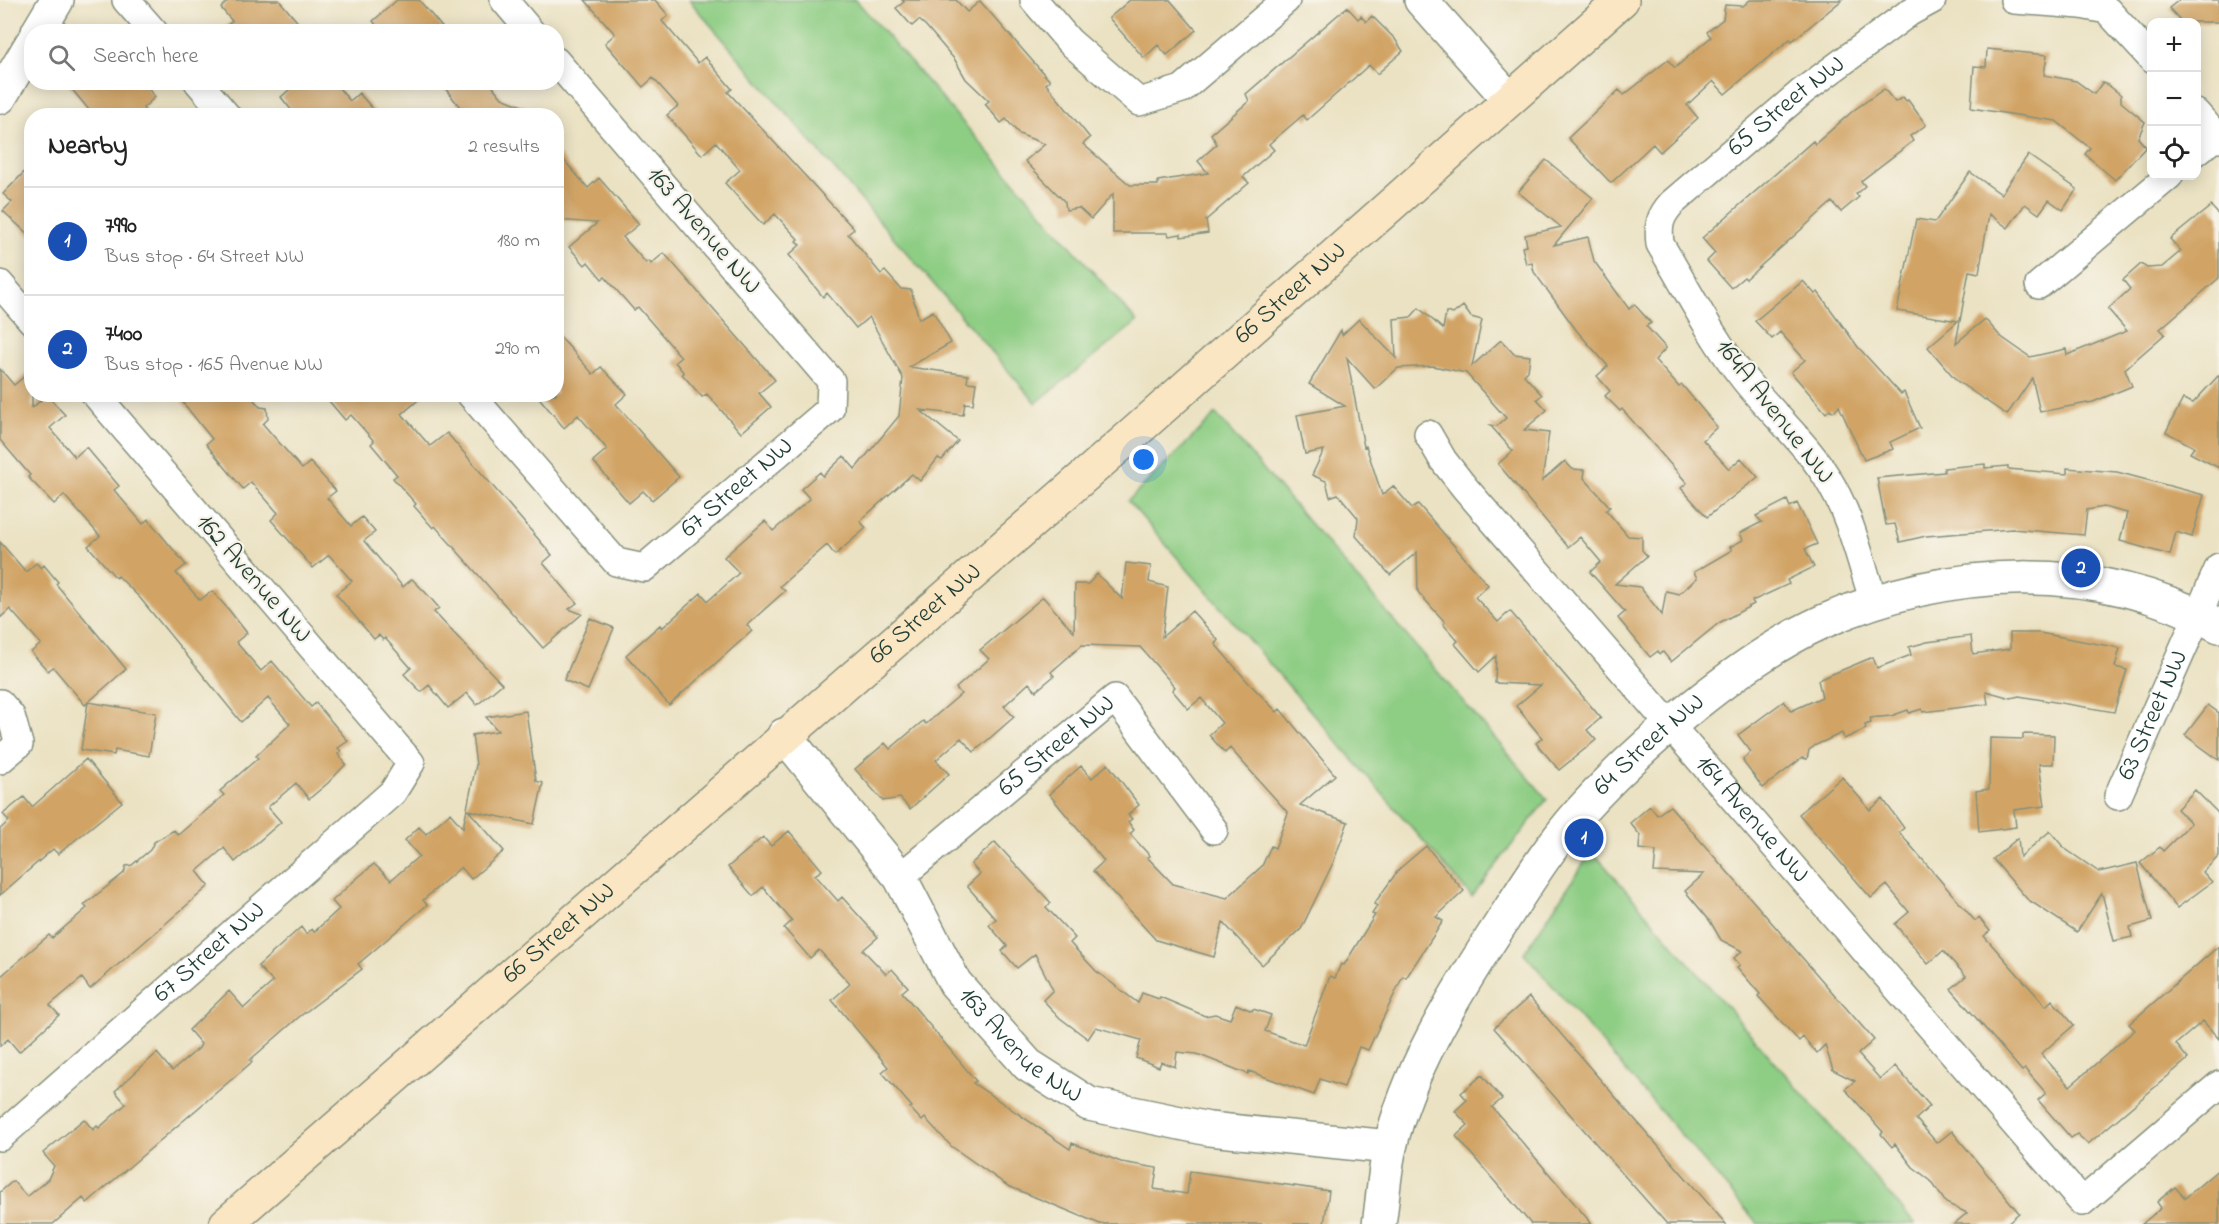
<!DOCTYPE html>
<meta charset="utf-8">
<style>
:root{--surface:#fff;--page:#f2f2f2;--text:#222;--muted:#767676;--line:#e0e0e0;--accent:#1f6fb2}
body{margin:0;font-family:"Indie Flower",sans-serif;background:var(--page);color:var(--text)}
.controls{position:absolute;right:18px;top:18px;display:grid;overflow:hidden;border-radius:12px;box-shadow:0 3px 15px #0003}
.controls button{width:54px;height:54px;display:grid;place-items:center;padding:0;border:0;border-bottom:2px solid var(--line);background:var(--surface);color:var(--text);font:30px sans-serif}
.you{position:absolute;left:1144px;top:460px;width:21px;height:21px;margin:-15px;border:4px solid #fff;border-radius:50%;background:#1a73e8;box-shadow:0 0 0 9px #1a73e833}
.badge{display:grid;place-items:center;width:39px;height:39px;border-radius:50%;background:var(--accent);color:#fff;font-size:20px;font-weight:700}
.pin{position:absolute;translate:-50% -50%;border:3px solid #fff;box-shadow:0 2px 6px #0006}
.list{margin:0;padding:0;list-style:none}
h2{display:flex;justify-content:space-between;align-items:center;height:78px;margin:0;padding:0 24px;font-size:26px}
h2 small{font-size:20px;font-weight:400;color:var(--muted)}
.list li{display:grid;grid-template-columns:39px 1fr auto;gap:18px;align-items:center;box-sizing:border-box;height:108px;padding:0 24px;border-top:2px solid var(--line)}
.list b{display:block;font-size:22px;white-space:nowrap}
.list p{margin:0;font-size:20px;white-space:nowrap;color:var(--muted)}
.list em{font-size:20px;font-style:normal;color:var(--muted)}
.icon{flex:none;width:33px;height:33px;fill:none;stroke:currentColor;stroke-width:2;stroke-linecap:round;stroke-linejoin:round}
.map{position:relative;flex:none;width:2219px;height:1224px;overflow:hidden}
.search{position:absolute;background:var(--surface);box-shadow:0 3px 15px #0003;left:24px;top:24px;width:540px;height:66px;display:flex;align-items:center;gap:15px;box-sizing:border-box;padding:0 21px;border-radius:24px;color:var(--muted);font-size:22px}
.panel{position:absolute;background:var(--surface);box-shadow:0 3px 15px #0003;left:24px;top:108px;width:540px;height:294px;border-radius:24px}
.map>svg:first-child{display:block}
.green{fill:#8ecd84;stroke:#56855c;stroke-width:1.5}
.building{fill:#d1a466}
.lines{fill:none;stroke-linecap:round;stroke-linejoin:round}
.minor-casing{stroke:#85907c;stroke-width:30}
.tertiary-casing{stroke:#85907c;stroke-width:36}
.secondary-casing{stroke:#85907c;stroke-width:36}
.minor{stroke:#fff;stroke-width:27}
.tertiary{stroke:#fff;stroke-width:33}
.secondary{stroke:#fbe6c4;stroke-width:33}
.labels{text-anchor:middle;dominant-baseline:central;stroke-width:4.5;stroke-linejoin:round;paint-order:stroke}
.street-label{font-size:26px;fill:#1f3d34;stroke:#f7f3e8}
</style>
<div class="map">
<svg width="2219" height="1224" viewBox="0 0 2219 1224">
<rect width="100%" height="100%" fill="#f7f3e8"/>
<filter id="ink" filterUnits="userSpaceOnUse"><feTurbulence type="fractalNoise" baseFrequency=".0167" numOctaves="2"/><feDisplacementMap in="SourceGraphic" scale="12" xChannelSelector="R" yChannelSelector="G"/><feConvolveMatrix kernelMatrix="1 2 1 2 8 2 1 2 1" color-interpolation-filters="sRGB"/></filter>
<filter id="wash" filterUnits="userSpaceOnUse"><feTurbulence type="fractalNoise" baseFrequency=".008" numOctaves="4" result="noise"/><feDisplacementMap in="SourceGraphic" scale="24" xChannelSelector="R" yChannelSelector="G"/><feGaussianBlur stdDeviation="1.35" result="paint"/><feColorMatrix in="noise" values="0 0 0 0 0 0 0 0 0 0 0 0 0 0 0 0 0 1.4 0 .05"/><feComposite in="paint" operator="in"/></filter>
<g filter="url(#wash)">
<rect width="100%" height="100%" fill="#ebe2c3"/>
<path class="green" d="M689,0H856L1137,322L1036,403Z
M1216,414L1547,799L1472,897L1128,501Z
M1592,851L1915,1224H1916H1758L1524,953Z"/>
<g id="blocks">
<path class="building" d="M229,0H279L306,32H220L232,21L221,8Z
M397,0H419L446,32H382L373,21Z
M585,0H655L668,15L662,21L698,63L705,57L732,89L728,92L854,229L848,234L881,274L885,271L901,289L911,290L919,319L933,311L951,343L909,367L968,375L967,382L976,383L973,404L965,403L963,415L920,410L958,441L942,460L938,458L920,481L912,474L860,521L866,528L835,555L827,545L780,586L785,591L747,625L752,631L669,705L626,655L660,625L662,628L701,593L708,601L739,573L724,557L765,521L773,531L810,499L801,489L820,472L823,476L844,456L855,469L899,416L903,378L869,317L856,328L827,293L823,297L789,255L800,245L796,241L798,239L775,214L763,225L725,183L740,170L716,142L702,155L667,115L678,106L653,78L643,87L605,43L615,34Z
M902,0H956L967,12L980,1L1050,81L1046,84L1090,138L1083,144L1130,185H1158V181L1208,173L1198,161L1217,144L1211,134L1249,101L1246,94L1347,7L1358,19L1361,16L1366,22L1372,16L1395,39L1403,51L1377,74L1369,65L1307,120L1303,115L1269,144L1274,150L1243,177L1249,183L1206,220L1208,233L1181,237V234L1169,236L1168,233H1113V194L1091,219L1079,208L1066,210L1065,202L1025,161L1045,144L1019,134L1006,119L1001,123L985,104L989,101L966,79L955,60L926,26L919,20L912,26L896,8L904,2Z
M1130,0H1170L1196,30L1167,55L1158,45L1144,58L1109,18Z
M1750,0H1842L1792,41L1790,39L1725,94L1713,81L1687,105L1698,118L1660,152L1653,144L1611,183L1568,138L1619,90L1624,95L1668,60L1675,68L1711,37L1707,32L1723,19L1725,5L1743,6Z
M2179,0H2219V22H2182L2169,8Z
M1987,49L2047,55L2044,75L2076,81L2094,94L2102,83L2108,85L2121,95V102L2145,122L2138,138L2146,147L2115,180L2085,154L2090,148L2056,121L1971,108L1974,66L1986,67Z
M66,82H143L155,97L143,108L149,116H94Z
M298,82H334L350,101L359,93L379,116H296L281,97Z
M440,82H489L502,98L547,116H467Z
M1884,89L1895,102L1903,97L1906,101L1908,100L1926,125L1910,136L1913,141L1861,181L1865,186L1856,194L1859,197L1841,212L1832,202L1746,279L1744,277L1731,288L1707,261L1715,253L1702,238L1813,141L1815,144L1854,110Z
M556,151L588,188L599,178L639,224L623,237L646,263L649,261L651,264L664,253L775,380L759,393L771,407L741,433L707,394L702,397L682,374L684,373L675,362L681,357L638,307L634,310L605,277L602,279L588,262L585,265L569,247L597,223L556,220Z
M2028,155L2077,189L2063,210L2049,200L2039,214L2025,204L2008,228L1989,214L1979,273L1969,271L1956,343L1985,319L2000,336L2030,357L2066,349L2067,355L2127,331L2108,309L2130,289L2123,280L2141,264L2147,268L2162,267L2181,251L2170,239L2211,206L2219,215V278L2160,329L2165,334L2125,369L2132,386L2093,402L2040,412L2032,378L2007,415L1957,381L1928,347L1958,321L1897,311L1916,219L1935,222L1970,172L2001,194Z
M1546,160L1593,198L1554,245L1588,237L1594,261L1629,309L1634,304L1651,323L1646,326L1666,348L1655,360L1679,387L1682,385L1717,427L1703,440L1729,469L1741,458L1758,477L1707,517L1681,488L1687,483L1622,409L1620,411L1605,396L1610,391L1597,376L1608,366L1577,331L1534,272L1532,263L1526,264L1522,247L1527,246L1525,235L1561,227L1518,192Z
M32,164V238L3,211L12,202L3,194Z
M1803,281L1815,294L1818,292L1858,347L1901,394L1904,392L1920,428L1890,442L1893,449L1864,460L1839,406L1833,412L1830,409L1826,413L1791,372L1805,360L1780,332L1772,339L1755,321Z
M1463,306L1471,317L1482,320L1472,366L1501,340L1514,354L1530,356L1528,371L1524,375L1542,395L1537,399L1547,410L1524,430L1549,433L1542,481L1565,461L1572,469L1585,470L1584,478L1610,507L1606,510L1628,536L1642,537V550L1647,556L1615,584L1640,587L1662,615L1666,591L1679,594L1697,578L1694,572L1732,550L1730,547L1743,540L1740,533L1762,522L1756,516L1787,500L1790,507L1797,503L1817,544L1805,549L1814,567L1787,580L1789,584L1752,601L1754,604L1719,623L1671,662L1663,652L1660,654L1658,651L1650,657L1618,618L1625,612L1590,572L1601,562L1580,537L1568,547L1498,464L1513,451L1490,425L1497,426L1506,418L1466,373L1433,366L1398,368L1375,389L1347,358L1364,447L1366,446L1382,495L1393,486L1412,508L1418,504L1488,585L1475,597L1498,622L1510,611L1601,718L1587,730L1596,740L1559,770L1536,743L1542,738L1516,706L1541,685L1495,683L1496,656L1479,672L1455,644L1458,641L1443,624L1445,622L1418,592L1417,552L1390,575L1356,536L1358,518L1338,494L1330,497L1326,481L1312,475L1324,450L1305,454L1297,415L1345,406L1309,384L1341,330L1342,335L1359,319L1396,358L1394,319L1411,317L1419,308L1443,329L1446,312L1453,314Z
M556,332L593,374L601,367L627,394L616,404L679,477L652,500L643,491L629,503L593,461L607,449L578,415L564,428L536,394H556Z
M0,369L14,385L32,370V408L47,395L65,415L50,428L75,457L86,447L119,486L114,490L143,524L148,519L186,565L176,573L200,600L212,591L229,610L247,633L236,642L261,671L272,661L311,707L316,703L348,741L338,748L341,751L338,754L346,764L328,783L309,799L296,783L268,807L281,822L235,862L224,848L197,871L209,886L90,989L82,978L50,1005L59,1015L19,1052L8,1039L0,1046V977L49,935L52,938L87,908L84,905L124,873L126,866L132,865L150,850L154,842L174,830L178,835L224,795L220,791L258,758L256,756L290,724L268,698L241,722L140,598L118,576L116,578L88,546L100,536L64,495L54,504L28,477L30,475L0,440Z
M2219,375V468L2190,453L2194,447L2166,432L2183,399L2193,403Z
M176,394H249L260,407L267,408L268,419L263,424L302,469L310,462L336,491L327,498L351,526L362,517L375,532L364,541L403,587L412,579L426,593L439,608L434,612L502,684L477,705L467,693L448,708L429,685L421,692L404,674L411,668L385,638L383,640L379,635L374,639L336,594L352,581L329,555L313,568L271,520L278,513L251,482L243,489L206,444L212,439Z
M323,394H425L402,414L430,446L447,433L552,555L543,563L577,603L569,609L582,614L543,648L435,526L433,528L414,506L416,504L393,478L397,475L371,444L374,441L351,415L345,420Z
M1985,464V468L2008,466V469L2067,474V468L2117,472L2204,495L2192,537L2176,532L2170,555L2120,541L2127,513L2104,507L2087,510L2084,535L2012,529L1926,536L1900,542L1895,524L1886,525L1877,478L1944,472V468Z
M0,542L26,572L36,563L41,568L44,565L58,582L56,584L126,669L85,705L53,667L48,671L31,652L41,644L10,609L0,618Z
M1126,563L1151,566L1149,582L1168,587L1162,637L1192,611L1218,640L1215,644L1247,681L1277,712L1280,709L1335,775L1300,805L1348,822L1333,863L1301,929L1262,965L1223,922L1214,957L1156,940L1093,871L1104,861L1049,794L1081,766L1092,778L1108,764L1139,805L1128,815L1132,819L1128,822L1134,830L1130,834L1150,856L1147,857L1173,884L1227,898L1262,866L1271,846L1275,848L1288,813L1230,748L1225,753L1209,735L1222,723L1201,698L1188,709L1172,690L1175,687L1140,647L1082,645L1051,672L1054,676L1036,691L1029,683L1004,706L1014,717L974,752L961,738L936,760L949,774L910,809L900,798L883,801L855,769L885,743L890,749L923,721L926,724L961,694L956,688L989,659L980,650L1043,597L1074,632L1075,584H1088L1097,574L1122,599Z
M590,618L614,628L588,690L564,680Z
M2010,633H2040L2120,648L2115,667L2127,670L2114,712L2019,696L2011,698L1986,691L1988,704L1923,712L1922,709L1909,713L1908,710L1891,716L1870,718L1871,723L1865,725L1866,729L1844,739L1842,733L1816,745L1809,750L1807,759L1802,758L1763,788L1744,763L1743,759L1751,752L1738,735L1784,701L1791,711L1822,697L1818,680L1873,657L1877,668L1911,655L1909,647L1927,642L1971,636L1973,654L2010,649Z
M88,702L156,713L149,756L115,750L114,755L81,750Z
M2208,705L2219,713V760L2185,735Z
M526,711L536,781L543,783L534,824L468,810L504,851L471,879L461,867L423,900L427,905L358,964L362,969L299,1017L250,1060L252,1062L87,1203L83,1198L53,1224H0V1192L13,1181L27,1197L48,1179L54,1166L43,1153L84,1119L93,1130L97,1126L99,1128L126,1104L115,1091L138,1070L157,1053L172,1071L199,1048L201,1044L189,1030L229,991L244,1008L273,982L258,966L301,927L306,934L312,929L314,932L339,909L332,901L355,880L374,864L391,880L419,856L405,840L419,827L426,834L450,813L463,828L476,765L472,735L498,731L486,717Z
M2023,734L2054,735L2053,764H2039L2045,806L2014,810L2016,827L1979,832L1976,791L1989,789L1990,738L2023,739Z
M86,759L122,802L58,854L53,849L0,895V829L9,821L3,814L24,797L32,807Z
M1842,777L1870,810L1883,799L1904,828L1899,832L1975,921L1979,918L1990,931L1984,936L2046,1006L2052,1000L2074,1025L2041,1054L2070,1086L2135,1030L2129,1024L2219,946V1039L2203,1021L2176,1044L2188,1059L2088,1144L2077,1134L2071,1138L2038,1100L2046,1093L2025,1069L2022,1071L1951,989L1966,976L1943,951L1928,964L1895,924L1909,912L1887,885L1871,898L1799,814Z
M2195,790L2219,814V856L2203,872L2212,882L2177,908L2140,863L2160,847L2163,851L2191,823L2177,809Z
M1650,806L1657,815L1670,806L1874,1040L1858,1054L1880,1079L1895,1066L1930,1106L1916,1119L1937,1143L1952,1131L2019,1213L2006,1224H1954L1967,1213L1946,1203L1931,1181L1913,1167L1895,1144L1892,1147L1881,1134L1883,1132L1845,1089L1855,1081L1833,1070L1825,1045L1817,1053L1803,1037L1799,1041L1758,996L1760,994L1737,967L1740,965L1734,958L1742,951L1721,940L1710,921L1685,891L1704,874L1654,872L1656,851L1639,849L1640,835L1630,823Z
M789,831L822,870L815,875L838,901L842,897L878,937L863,950L886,974L892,969L908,987L902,992L976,1081L973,1083L1070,1149L1072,1143L1121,1162L1157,1168L1154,1189L1187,1194L1190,1171L1329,1191L1324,1224H1100L1008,1186L951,1146L925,1118L922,1121L910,1108L912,1107L882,1072L888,1067L832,1000L850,984L819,950L810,958L784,928L792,921L763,887L753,896L728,867L763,837L771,846Z
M2050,831L2064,848L2099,872L2137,863L2152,921L2130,927L2132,937L2114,941L2102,893L2077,932L2027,899L1993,859L2018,838L2020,857Z
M995,842L1051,903L1046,907L1075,938L1070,943L1096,971L1138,1003L1142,993L1159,999L1160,997L1205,1016L1215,1014L1230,1019L1236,1004L1252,1011L1253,1009L1271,1015L1265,1031L1304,1045L1330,976L1335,978L1341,964L1344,965L1375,915L1372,914L1377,906L1374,904L1399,869L1426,846L1464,891L1436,917L1443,921L1406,978L1403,976L1368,1050L1359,1047L1344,1087L1320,1079L1314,1095L1249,1071L1248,1074L1197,1054L1177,1052L1175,1067L1161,1062L1159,1067L1136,1058L1141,1040L1096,1027L1088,1039L1060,1018L1043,1000L1053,990L1035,954L1017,968L1002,951L1007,946L989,925L996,919L967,886L980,874L971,864Z
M1529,997L1598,1077L1726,1224H1667L1494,1028Z
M1482,1075L1502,1099L1492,1107L1592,1224H1531L1456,1136L1468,1125L1455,1111L1467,1100L1461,1093Z
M2219,1169V1224H2142L2161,1208L2157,1202L2175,1187L2185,1198Z"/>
</g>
</g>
<g filter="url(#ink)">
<use href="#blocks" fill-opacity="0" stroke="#85907c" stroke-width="1.5"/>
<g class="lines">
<defs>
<g id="minor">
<path d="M126,0L154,32"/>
<path d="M504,0L531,32"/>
<path d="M1034,0L1069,41L1139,102L1182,89L1286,0"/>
<path d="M2014,0L2081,5L2107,10L2152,59"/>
<path d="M198,82L227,116"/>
<path d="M2196,113L2219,139"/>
<path d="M2196,152L2216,136"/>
<path d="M0,284L32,321"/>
<path d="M2039,285L2169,176"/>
<path id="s1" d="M470,394L616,562L644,568L830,409L831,381L556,61"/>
<path id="s2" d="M1428,434L1443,460L1465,488L2082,1202L2219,1085"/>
<path id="s3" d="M1874,602C1861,563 1852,521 1832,486C1810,446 1773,415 1745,380C1712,339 1687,289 1660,244C1658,226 1659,217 1672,203L1803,91L1910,12L1932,0"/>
<path d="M0,703L11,716L19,744L0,760"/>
<path id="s4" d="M2118,796L2219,567"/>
<path id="s5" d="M900,877L1115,698L1214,830"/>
<path id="s6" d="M0,1137L393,792L411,763L95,394"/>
</g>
<g id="tertiary">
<path d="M1421,0L1509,99"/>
<path d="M38,32L57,0"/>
<path d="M0,97L32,43"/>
<path id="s7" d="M784,735L900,877L955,983L1028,1065L1089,1104L1209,1129L1390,1147"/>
<path id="s8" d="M1379,1224C1383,1199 1384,1172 1390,1147C1408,1071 1452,999 1494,934C1521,893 1547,849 1580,812C1638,747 1743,658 1822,622C1949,566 2095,559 2219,626"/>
</g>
<g id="secondary">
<path id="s9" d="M226,1224L1134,433L1622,0"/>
</g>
</defs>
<use href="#minor" class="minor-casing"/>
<use href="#tertiary" class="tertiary-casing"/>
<use href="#secondary" class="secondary-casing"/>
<use href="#minor" class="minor"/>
<use href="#tertiary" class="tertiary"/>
<use href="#secondary" class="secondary"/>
</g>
</g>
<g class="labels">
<g class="street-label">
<text stroke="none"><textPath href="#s3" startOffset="616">65 Street NW</textPath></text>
<text transform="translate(703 231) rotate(49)">163 Avenue NW</text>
<text stroke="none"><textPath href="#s9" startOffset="1414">66 Street NW</textPath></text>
<text transform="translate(1774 412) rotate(52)">164A Avenue NW</text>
<text stroke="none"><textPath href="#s1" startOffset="374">67 Street NW</textPath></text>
<text transform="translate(253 579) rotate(49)">162 Avenue NW</text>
<text stroke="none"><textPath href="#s9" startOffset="928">66 Street NW</textPath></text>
<text stroke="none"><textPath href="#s4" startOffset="88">63 Street NW</textPath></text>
<text stroke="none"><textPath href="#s8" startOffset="562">64 Street NW</textPath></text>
<text stroke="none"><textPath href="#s5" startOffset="204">65 Street NW</textPath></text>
<text stroke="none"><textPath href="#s2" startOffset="504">164 Avenue NW</textPath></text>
<text stroke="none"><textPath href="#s9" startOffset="442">66 Street NW</textPath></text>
<text stroke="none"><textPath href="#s6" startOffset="279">67 Street NW</textPath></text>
<text stroke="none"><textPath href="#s7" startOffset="394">163 Avenue NW</textPath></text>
</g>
</g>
</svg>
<div class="controls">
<button>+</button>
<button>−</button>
<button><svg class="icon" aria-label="locate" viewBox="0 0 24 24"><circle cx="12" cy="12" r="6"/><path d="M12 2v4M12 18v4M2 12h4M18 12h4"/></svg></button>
</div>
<div class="you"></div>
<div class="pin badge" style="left:1584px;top:838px;background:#1a4fb4">1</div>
<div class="pin badge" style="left:2081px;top:568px;background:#1a4fb4">2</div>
<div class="search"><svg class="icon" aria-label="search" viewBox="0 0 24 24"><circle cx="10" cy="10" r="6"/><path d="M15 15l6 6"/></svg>Search here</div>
<section class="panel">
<h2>Nearby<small>2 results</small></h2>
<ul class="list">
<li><span class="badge" style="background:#1a4fb4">1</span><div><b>7990</b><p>Bus stop · 64 Street NW</p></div><em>180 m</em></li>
<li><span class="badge" style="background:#1a4fb4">2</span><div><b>7400</b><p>Bus stop · 165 Avenue NW</p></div><em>290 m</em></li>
</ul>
</section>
</div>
